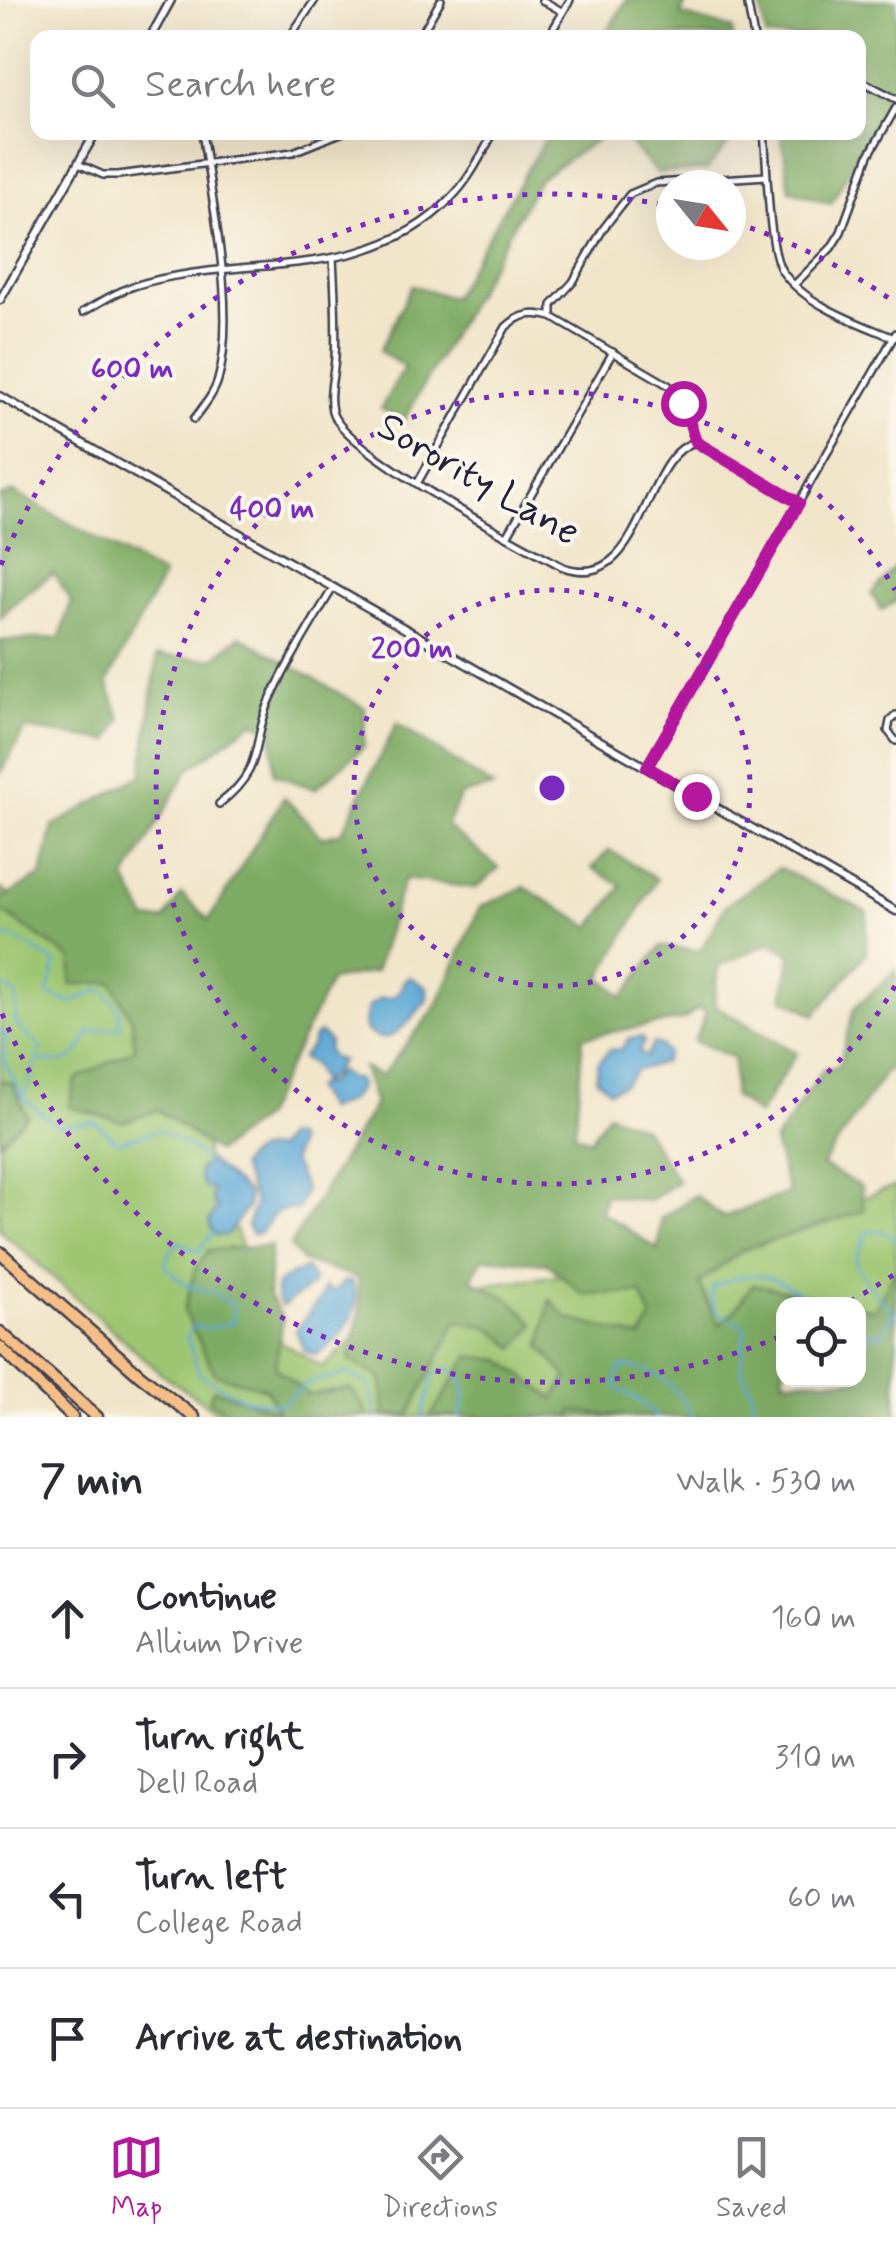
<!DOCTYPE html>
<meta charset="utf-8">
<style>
:root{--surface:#fff;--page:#f2f2f3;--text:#2b2b33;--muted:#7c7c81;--line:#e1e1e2;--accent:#b5179e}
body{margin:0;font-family:Mynerve,sans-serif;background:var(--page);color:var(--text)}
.controls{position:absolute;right:30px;bottom:30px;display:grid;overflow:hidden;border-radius:20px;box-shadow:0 10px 40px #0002}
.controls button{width:90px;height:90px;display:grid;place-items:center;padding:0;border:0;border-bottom:2px solid var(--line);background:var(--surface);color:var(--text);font:50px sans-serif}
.compass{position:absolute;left:656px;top:170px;width:90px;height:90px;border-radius:50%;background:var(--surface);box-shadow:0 10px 40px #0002;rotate:120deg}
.stop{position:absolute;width:30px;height:30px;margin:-22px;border:8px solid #b5179e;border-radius:50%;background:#fff}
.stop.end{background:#b5179e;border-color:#fff;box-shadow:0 2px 10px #0008}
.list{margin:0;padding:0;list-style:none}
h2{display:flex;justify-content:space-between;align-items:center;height:130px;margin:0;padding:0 40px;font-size:42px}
h2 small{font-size:32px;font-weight:400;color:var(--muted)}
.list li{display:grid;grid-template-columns:65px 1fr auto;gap:30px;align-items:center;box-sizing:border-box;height:140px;padding:0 40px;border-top:2px solid var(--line)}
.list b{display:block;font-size:38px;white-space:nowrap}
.list p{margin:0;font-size:32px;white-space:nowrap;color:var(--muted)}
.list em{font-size:32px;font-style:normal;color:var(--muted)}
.icon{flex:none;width:55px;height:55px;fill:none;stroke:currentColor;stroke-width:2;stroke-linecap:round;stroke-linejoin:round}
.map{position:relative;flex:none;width:896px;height:1417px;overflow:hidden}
.search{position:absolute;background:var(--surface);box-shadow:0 10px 40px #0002;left:30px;right:30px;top:30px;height:110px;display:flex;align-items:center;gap:25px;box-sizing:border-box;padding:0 35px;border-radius:20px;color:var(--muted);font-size:38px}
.sheet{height:690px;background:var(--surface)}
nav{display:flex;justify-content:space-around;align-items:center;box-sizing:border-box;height:140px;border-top:2px solid var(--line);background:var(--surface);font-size:28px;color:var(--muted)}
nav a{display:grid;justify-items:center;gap:5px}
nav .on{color:var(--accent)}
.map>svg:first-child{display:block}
.green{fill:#9ec672;stroke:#607456;stroke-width:2.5;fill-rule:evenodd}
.forest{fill:#7eab64;stroke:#506650;stroke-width:2.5}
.water{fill:#5da8d5;stroke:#406588;stroke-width:2.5}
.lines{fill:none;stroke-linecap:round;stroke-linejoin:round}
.stream{stroke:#5da8d5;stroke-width:2.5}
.minor-casing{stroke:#413f50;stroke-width:10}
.tertiary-casing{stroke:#413f50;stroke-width:11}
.motorway-casing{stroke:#413f50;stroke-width:15}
.minor{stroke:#fff;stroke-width:5}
.tertiary{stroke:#fff;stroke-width:6}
.motorway{stroke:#f6be87;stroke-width:10}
.route{stroke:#b5179e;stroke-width:12}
.ring{fill:none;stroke:#7b2cbf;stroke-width:5;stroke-dasharray:5 10}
.labels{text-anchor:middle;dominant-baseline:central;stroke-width:8;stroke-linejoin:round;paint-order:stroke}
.street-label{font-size:40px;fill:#22223b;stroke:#fbf7ec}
.centre{fill:#7b2cbf;stroke:#fbf7ec;stroke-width:5}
.ring-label{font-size:30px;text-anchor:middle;font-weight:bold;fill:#7b2cbf;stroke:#fbf7ec;stroke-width:8;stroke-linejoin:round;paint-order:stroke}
</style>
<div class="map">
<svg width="896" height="1417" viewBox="0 0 896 1417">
<rect width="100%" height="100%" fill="#fbf7ec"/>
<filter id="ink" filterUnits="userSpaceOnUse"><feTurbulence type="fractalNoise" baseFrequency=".01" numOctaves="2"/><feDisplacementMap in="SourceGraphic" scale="20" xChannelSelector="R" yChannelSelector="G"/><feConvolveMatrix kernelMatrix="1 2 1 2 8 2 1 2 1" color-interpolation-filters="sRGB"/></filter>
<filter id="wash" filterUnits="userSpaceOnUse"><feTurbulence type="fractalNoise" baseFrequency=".0048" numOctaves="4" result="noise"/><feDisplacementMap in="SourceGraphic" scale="40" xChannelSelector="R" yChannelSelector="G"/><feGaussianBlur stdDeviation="2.25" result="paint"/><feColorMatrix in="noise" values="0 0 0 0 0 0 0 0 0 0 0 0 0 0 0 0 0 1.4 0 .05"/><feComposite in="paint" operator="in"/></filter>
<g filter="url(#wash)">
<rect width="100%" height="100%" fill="#f1e5c9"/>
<path class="green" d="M0,888L120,978L205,1110L206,1156L278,1340L323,1367L405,1294L695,1259L896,1186V1417H225L163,1375L0,1230ZM784,1304H858V1380H784Z"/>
<path class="forest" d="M626,0H687L681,15L732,29L733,37H604Z
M760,0H896V82L831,204L790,190L781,133L858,132V38L766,37Z
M549,132L606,133L539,179L403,422L381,408L404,367L380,351L412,285L452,298Z
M621,133H737L707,170L656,173Z
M14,492L163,576L107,683L121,719L109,741L25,729L0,774V641L60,638L71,601L53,573L13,604L0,619V497Z
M896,566V602L881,610L871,594Z
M240,636L365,708L364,747L315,789L274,774L272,730L253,722L188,770L126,879L147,920H165L181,894L209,920L284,797L322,837L342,832L397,723L493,787L461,795L446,826L499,868L476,888L404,879L375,972L331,980L263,1117L217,1152L158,1110L124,1122L69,1107L76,1079L135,1049L132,1020L112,982L71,985L72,959L0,910V900L42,875L53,826L142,775L157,656L213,659Z
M609,850L657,879L601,977L623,997L661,946L700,951L725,906L779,868L867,912L866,953L815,1015L783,998L791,954L769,943L718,966L714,1005L797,1053L758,1115L733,1096L734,1058L694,1041L706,1013L698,1008L685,1019L583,1037L575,1134L590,1140L608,1113L644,1128L678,1181L649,1201L605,1195L601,1212L658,1249L661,1218L695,1195L723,1217L788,1193L774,1142L824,1069L839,1066L854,1008L896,970V1068L887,1070L822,1165L861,1187L864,1211L743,1250L699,1283L719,1325L733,1312L753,1284L849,1304H784V1380H858L859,1307L874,1310L896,1269V1417H628L572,1411L571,1417H430L469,1356L502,1360L554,1399L567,1377L541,1347L550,1299L567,1318L641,1338L652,1319L641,1293L583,1294L547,1263L483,1258L471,1279L510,1299L535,1324L515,1348L489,1327L457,1321L409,1415L384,1416L382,1379L349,1360L360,1311L358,1278L302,1261L290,1246L375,1104L363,1068L381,1076L436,1007L480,907L524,887L591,927L622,886L592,868Z
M0,1080L13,1084L27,1116L0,1143Z
M271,1246L268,1295L283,1319L275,1367L308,1395L350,1388L367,1412L366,1417H235L209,1400L213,1389L277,1411L267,1389L215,1374L184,1311L195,1269L209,1250Z"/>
<path class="water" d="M410,977L427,987V1001C409,1019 387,1057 364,1027L368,1007L381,998C397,999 399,994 404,980Z
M320,1033L329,1042L327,1051L332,1058L341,1060L333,1073L321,1083L314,1066L301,1058L312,1045L314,1037Z
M642,1037L644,1042L639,1052L646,1057L653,1043L661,1045L667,1054L663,1063L637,1070L624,1084L610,1091L596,1078L598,1064L609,1050L622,1049L629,1038Z
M339,1071L350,1079H357L360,1084C354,1102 343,1103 327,1110L314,1089L318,1084H326Z
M286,1136L294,1137L297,1142L292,1161L305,1190L298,1209C261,1209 278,1226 253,1235L247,1227L255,1203L240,1166C250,1152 259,1148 276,1149Z
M210,1161L248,1194V1206L227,1235C215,1237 212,1234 209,1222L217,1207L212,1202V1189L203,1186L199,1177L200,1168Z
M305,1268L313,1279L312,1285L282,1307C265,1280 287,1279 305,1268Z
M345,1281L352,1282C365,1312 340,1340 316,1355L304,1350L296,1330L322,1296L324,1287L333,1292Z"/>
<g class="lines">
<path class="stream" d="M0,937H13L56,963L48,994L70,1003L102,989L119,1008L120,1027L89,1032C77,1063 68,1063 37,1061L23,1098L58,1126L95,1122L118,1142L159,1130L197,1152L207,1165
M0,984L16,995V1025L41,1047L38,1058
M0,1032L6,1035L4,1061L23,1097
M213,1232L199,1251L178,1242L169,1253L165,1266L186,1285L213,1292L234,1306L233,1322L212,1328L192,1326L187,1338L200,1375L244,1399L281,1405L307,1383L349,1373L369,1385L377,1417
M858,1332L880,1335L894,1313L864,1279L855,1261L868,1231H883L896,1240
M422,1417L435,1374L447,1368L461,1376L465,1393L460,1417
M657,1417L637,1399L615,1387L620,1367C658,1367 676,1386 693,1417
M753,1417L752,1393L741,1367L745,1327L715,1311L711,1289C757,1262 777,1279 817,1304"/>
</g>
</g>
<g filter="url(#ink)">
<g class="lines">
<defs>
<path id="minor" d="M542,0L563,12
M747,0L754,38
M289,38L315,0
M419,38L441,0
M548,38L570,0
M858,79L896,99
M764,132C767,161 768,250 782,271C805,305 858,323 894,338
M78,164L103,175H118L293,152L343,132
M333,258C335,292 337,324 335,358C334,375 328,393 332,411C341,450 521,544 563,567C645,595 641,454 696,442
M795,284L831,248L841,232L869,155L896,108
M83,312C99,303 114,293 131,287C237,251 366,288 452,197C470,179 481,155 494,132
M552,317V305L573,282L603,229L630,194L656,183L767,176
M194,419C203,407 214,394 218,380C237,313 212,202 202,132
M418,482L506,327C521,313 534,312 552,317L668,385C686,397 689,422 696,442L799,503
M507,536L613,352
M896,715L890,721L888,731L896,741
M647,767L896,333
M219,804C268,766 249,743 272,696C289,659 312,623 333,588"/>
<path id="tertiary" d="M150,38L171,0
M0,300L96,132
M0,396L896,911"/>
<path id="motorway" d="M0,1252L140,1375L194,1417
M0,1332L97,1417
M0,1347L72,1417"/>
</defs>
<use href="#minor" class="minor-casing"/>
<use href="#tertiary" class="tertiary-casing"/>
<use href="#motorway" class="motorway-casing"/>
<use href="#minor" class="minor"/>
<use href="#tertiary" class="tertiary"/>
<use href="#motorway" class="motorway"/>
</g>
</g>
<g class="lines" filter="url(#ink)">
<path class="route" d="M683,403L696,442L799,503L647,767L696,796"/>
</g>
<g class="ring">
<circle cx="552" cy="788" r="198"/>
<path d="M895 986A396 396 0 1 1 895 590"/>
<path d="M893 1275A594 594 0 0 1 849 1302M779 1337A594 594 0 0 1 1 1011M1 565A594 594 0 0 1 670 206M736 223A594 594 0 0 1 893 301"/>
</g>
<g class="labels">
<g class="street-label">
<text transform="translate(478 480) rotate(30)">Sorority Lane</text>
</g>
</g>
<circle cx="552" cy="788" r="15" class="centre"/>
<g class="ring-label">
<text x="132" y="378">600 m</text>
<text x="272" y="518">400 m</text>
<text x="412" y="658">200 m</text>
</g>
</svg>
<div class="controls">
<button><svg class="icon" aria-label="locate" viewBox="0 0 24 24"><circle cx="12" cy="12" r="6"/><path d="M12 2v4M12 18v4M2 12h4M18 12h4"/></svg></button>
</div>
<svg class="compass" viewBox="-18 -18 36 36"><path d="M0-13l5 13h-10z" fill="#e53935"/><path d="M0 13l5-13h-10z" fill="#7c7c81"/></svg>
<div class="stop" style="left:683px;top:403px"></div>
<div class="stop end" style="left:696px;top:796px"></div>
<div class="search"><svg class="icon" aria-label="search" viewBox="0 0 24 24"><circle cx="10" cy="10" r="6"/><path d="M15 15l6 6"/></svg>Search here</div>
</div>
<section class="sheet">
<h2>7 min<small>Walk · 530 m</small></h2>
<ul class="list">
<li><svg class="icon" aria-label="ahead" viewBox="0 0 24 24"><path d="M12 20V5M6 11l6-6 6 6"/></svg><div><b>Continue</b><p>Allium Drive</p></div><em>160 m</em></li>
<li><svg class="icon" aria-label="right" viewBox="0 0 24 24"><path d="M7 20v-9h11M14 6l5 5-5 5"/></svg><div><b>Turn right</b><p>Dell Road</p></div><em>310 m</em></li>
<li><svg class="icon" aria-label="left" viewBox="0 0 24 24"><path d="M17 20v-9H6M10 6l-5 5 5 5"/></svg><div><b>Turn left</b><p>College Road</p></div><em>60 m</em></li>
<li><svg class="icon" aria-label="arrive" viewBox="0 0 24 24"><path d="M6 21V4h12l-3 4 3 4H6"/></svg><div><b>Arrive at destination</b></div></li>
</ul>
</section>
<nav>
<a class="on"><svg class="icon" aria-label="map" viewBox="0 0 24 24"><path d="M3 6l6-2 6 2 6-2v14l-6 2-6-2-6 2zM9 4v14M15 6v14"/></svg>Map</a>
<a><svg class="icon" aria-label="directions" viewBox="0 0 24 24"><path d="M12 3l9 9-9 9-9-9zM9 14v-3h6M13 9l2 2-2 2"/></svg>Directions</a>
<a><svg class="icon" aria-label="saved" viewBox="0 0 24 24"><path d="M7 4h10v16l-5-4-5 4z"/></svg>Saved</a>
</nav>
